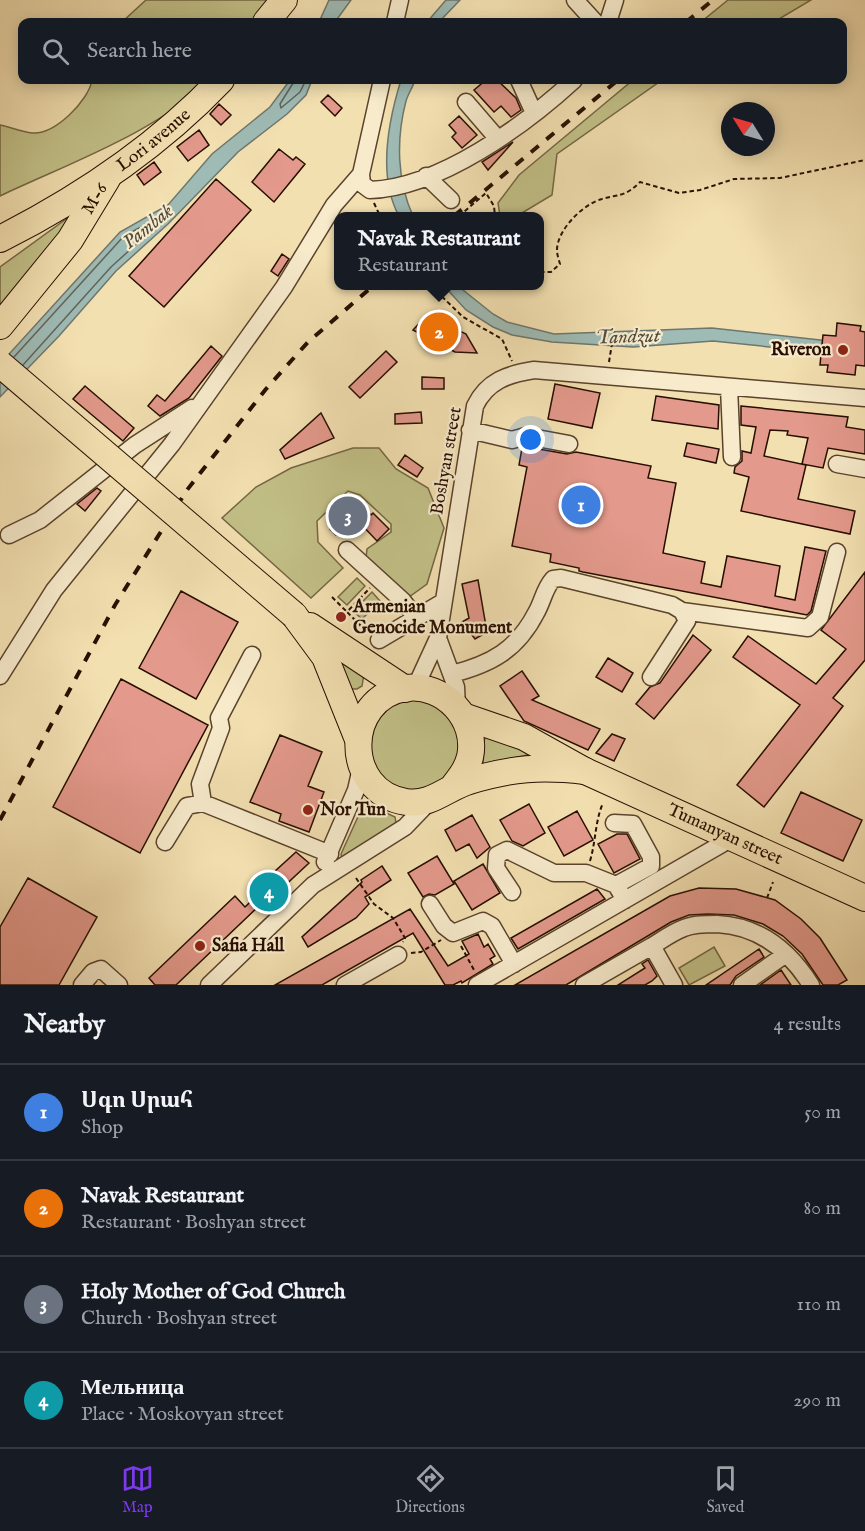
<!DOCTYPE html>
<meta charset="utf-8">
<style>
:root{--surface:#171b24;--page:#20242c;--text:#f1f3f6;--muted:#9ea1a6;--line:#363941;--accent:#7c3aed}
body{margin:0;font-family:"IM FELL English","Noto Serif Armenian",serif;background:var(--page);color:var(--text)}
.compass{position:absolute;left:721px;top:102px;width:54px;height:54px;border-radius:50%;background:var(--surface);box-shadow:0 3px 15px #0003;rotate:307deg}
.you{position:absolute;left:531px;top:440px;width:21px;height:21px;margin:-15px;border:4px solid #fff;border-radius:50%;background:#1a73e8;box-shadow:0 0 0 9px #1a73e833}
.badge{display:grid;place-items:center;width:39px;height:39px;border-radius:50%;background:var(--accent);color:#fff;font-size:20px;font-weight:700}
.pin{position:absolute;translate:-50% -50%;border:3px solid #fff;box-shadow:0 2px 6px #0006}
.popup{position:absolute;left:334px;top:212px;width:210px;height:78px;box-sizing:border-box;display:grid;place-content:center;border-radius:12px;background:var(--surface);filter:drop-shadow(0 2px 4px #0005);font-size:20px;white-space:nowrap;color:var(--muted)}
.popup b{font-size:22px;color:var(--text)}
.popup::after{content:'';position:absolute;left:50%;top:100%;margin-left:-12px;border:12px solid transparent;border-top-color:var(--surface)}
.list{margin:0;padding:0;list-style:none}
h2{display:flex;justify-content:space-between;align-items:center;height:78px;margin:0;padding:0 24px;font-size:26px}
h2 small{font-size:20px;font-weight:400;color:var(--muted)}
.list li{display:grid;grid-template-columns:39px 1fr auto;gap:18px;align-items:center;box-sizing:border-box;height:96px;padding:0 24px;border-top:2px solid var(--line)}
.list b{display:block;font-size:22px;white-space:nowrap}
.list p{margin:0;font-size:20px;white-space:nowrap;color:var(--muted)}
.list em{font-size:20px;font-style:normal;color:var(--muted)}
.icon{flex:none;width:33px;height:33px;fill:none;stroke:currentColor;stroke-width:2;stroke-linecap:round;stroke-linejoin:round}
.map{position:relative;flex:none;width:865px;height:985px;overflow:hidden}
.search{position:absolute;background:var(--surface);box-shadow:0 3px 15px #0003;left:18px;right:18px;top:18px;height:66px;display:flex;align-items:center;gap:15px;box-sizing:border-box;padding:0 21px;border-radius:12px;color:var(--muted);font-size:22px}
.sheet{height:462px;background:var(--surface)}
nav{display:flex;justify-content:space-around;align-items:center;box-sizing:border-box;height:84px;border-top:2px solid var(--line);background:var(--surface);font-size:16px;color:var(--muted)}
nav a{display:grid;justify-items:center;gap:3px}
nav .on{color:var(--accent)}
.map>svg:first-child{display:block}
.green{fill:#c2c087;stroke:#746744;stroke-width:1.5}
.water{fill:#9ebbb5;stroke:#6e766d;stroke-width:1.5}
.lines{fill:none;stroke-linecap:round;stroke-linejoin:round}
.shore{stroke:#62645a;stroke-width:1.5}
.building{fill:#e3998b;stroke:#270e00;stroke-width:1.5}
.minor-casing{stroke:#5a422c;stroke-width:19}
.highway-casing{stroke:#270e00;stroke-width:28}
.path{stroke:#270e00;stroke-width:2;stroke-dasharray:4.5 3;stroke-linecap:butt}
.minor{stroke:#f7ebcc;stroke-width:16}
.highway{stroke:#f3e0b1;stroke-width:26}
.rail{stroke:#270e00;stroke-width:4;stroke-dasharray:10 10;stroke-linecap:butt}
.highway-bridge-casing{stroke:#270e00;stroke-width:28;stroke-linecap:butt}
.highway-bridge{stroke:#f3e0b1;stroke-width:26}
.poi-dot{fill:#8f2418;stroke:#f7ebcc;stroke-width:2}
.labels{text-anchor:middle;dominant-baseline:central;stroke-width:4.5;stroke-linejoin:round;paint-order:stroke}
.street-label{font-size:18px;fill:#270e00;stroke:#f7ebcc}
.poi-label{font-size:18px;font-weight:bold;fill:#270e00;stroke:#f7ebcc;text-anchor:start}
.water-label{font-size:20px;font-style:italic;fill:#514b3f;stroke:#f7ebcc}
</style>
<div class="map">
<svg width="865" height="985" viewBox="0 0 865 985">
<rect width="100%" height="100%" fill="#f3e0b1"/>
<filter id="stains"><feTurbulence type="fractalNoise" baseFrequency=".00333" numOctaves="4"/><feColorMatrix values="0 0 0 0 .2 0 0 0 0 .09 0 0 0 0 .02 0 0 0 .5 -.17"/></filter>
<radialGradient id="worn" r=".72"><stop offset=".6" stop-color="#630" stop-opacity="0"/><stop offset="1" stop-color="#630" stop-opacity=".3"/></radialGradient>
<path class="green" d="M146,0H272L255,22H122Z
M728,0H811L774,22H701Z
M92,80H208C160,131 65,165 0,196V125C10,127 22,132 32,133C55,135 89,100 92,80Z
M633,80H662L557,154L552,195L517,216H500L498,203L519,175Z
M84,206L0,313V267Z
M353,448H379L396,469L428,488L444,528L427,584L409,597L366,558L367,549L391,532V524L360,495L348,491L317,521L318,542L343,568L311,598L222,518L256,487L291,468Z
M357,578L365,586L347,605L338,597Z
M372,592L380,601L362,619L353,611Z
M337,659L364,674L362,686L357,689H350Z
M398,697L443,703L465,744L453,775L424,793L392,788L369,763L367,731Z
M485,730L547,757L527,755L483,765Z
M367,804L395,817L396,823L342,858L341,854L362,808Z
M714,947L725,966L689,985L679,968Z"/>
<path class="water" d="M329,0H351L335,22H319Z
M446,0H460L439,22H427Z
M290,80H312L306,95L287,114L238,152L168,224L116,271L59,336L0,397V364L120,232L168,205L212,154L270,107Z
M401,80H415C413,87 408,94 406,101C396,139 397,181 413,216H399C377,176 388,122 401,80Z
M444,286H458L493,314L507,322L554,334L712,328L865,345V357L713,341L633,347L552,342L512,335L493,327L466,310Z"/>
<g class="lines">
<path class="shore" d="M295,80L280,104L281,108L300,92L306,80
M14,357L123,237L139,228L154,224V228L111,267L23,365"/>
</g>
<path class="building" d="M486,80H497L516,98L521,110L511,117L501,106L494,112L474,90Z
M328,95L342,108L335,116L321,102Z
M219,104L231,115L221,125L210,114Z
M459,116L477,135L462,148L452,137L456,133L449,125Z
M199,130L209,145L188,161L177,147Z
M513,142L488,170L482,162Z
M279,149L293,160L296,157L305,164L274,202L252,182Z
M154,162L161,172L144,185L137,175Z
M216,179L251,210L164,307L129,276Z
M282,254L289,259L278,276L271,271Z
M427,315L466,334L477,353L455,352L413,330Z
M837,323L861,326L860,331L865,332V366L856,365L855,375L827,372L828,365H820L823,335L836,336Z
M211,346L222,356L189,398L160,416L148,406L157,395L165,401Z
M386,351L397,362L360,398L349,387Z
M422,377L444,378V389H422Z
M555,384L600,393L592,428L548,419Z
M85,386L134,428L123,441L73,399Z
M656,396L719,405L718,429L652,420Z
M741,406L848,417L846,427L865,430V454L828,448L823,468L802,464L808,438L787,435L788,431L770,430L764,456L806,465L798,499L855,511L850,534L741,511L749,477L734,473L735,467L742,461V451L751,453L756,427L741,425Z
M421,412L422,423L395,424V414Z
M321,413L334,438L285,459L280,450Z
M687,443L719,449L716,463L684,456Z
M527,447L567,454L576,452L651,466L648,478L676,483L663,553L705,562L701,583L721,587L727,556L780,566L775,596L795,600L805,547L826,551L811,611L807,615L583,572L579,571V568L550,562L551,554L512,546L527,467L519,465L522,448Z
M405,455L423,468L417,477L398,465Z
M97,488L101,491L85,511L77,504Z
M352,496L371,515L373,513L389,529L377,541L359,522L345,536L340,531L336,535L330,529L334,525L328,519Z
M865,572V660L833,698L843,706L764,807L737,785L800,705L733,657L748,636L816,684L846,649L821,630Z
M478,580L487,632L475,639L462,622L469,618L462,584Z
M181,591L238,622L196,699L139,668Z
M693,635L711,650L654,719L636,704L650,687L660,683Z
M608,658L633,673L622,692L596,677Z
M522,671L539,696L532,700L600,729L588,750L524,721L500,686Z
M121,679L208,725L140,853L53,807Z
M612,734L625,739L614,761L596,753Z
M280,735L322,752L308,786L324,792L309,832L279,821L281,814L250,802Z
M801,792L862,820L843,861L781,833Z
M529,804L545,833L523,846L512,841L500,820Z
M577,811L593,840L564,856L548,827Z
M472,815L490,847L477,858L469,844L456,851L445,830Z
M617,834H627L640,859L614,873L598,844Z
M296,852L309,863L263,906L261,904L176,985H155L149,978L235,896L245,907L277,876L273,873Z
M437,856L454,884L435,895L429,894L423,897L408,873Z
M483,864L500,893L472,910L454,881Z
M382,866L391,880L365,897L369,904L356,918L308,947L302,937L362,882L361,880Z
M28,878L97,917L59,985H0V927Z
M699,888L736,889L775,900L801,919L820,938L847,980L838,985H823L802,954L783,936L763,924L734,915L708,914L689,915L671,922L566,985H515L670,896Z
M597,889L605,899L518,949L511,938Z
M410,909L448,966L469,954L462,941L478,934L484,947L488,944L495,956L490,959L493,964L462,983L461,981L453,985H445L413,933L322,985H275Z
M759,949L764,957L736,976L730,985H706Z
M648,960L657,976L652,981L645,985H618L645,968L642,964Z
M781,970L791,985H760Z"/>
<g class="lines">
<defs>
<path id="minor" d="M575,0L595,22
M395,22L400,0
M608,22L615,0
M382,80L361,174L362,184L370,190C439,188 525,125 574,80
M519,80L534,113
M466,102L497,138
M426,176L451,200
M729,387L732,457
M470,430L512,440L526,436L569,444
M837,464L865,469
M9,535L40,520L135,445L192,408
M347,550L403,601L416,618
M682,611L808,628L820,617L837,552
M438,638L456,687L457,707
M379,640L443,602
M452,674C491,664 517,650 536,613C543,601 544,589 553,579L561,578L672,605L682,611L687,621L651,677
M0,676L54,590L172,444L284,287L334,205L361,174
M415,688L438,638L475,406C487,381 508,374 534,370L865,398
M203,803L200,784L221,728L219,718L252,655
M614,823L633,824L651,857V866L616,885
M165,842L187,806L203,803L330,854
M325,862L356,790L361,768
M512,892L496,868L497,855L507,850L554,873H586L616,885L625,900
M430,904L444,926L453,933L483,921L492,926L514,964
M652,946C662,940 673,932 684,928C694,924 706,924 717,924C759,926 789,950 811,985
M82,985L93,972L101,969L119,985
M209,985L313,885L405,827L430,801
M345,985L398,955
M477,985L734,837
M584,985L652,946L674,985
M742,985L786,954"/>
<g id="highway">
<path d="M266,22L284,0"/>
<path id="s1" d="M0,239C81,198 159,145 221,80"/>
<path id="s2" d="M0,326L70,240L107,179"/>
<path d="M294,615L325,657L357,737"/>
<path d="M310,626L405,689"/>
<path id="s3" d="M463,716L524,737L585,771L865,898"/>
<path d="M452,788C460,778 467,769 470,757C478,719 444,683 406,688C343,698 342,792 406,802C431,806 446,788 469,781C512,768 541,766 585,771"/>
</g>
</defs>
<use href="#minor" class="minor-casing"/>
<use href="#highway" class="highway-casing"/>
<path class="path" d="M374,203L380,216
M459,216L486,193L494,206L495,216
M540,272H551L560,264C559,260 557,255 557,250C557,230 583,204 602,199C619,194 625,197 640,182L679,193L700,190L734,179L780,178L865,160
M431,286L463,317L502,339L512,361
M609,362L614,331
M332,597L347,612
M361,626L347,612L370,588
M590,861C596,841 595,821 603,803
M356,878L374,904L393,918L405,938L403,942
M767,898L773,882
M461,946L474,970
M411,953L421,952L441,940"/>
<use href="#minor" class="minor"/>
<use href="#highway" class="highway"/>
<path class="rail" d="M686,22L713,0
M454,216L618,80
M0,820L115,605L187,490L266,389L308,342L373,286"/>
<defs>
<path id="highway-bridge" d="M0,364L294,615"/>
</defs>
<use href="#highway-bridge" class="highway-bridge-casing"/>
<use href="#highway-bridge" class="highway-bridge"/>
</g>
<g class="poi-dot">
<circle cx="843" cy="350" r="6"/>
<circle cx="341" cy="617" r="6"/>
<circle cx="308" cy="810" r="6"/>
<circle cx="200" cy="946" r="6"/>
</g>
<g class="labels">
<g class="street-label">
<text stroke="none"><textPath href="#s1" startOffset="183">Lori avenue</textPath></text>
<text stroke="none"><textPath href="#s2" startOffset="159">M-6</textPath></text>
<text transform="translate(447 461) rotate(-80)">Boshyan street</text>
<text stroke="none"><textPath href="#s3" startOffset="288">Tumanyan street</textPath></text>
</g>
<g class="poi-label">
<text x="831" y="350" text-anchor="end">Riveron</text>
<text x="353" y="607">Armenian<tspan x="353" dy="21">Genocide Monument</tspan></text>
<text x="320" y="810">Nor Tun</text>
<text x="212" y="946">Safia Hall</text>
</g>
<g class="water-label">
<text transform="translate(148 227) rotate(-39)">Pambak</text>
<text transform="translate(628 337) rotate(-2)">Tandzut</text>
</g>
</g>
<rect width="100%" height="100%" filter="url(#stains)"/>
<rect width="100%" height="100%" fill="url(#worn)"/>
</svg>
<svg class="compass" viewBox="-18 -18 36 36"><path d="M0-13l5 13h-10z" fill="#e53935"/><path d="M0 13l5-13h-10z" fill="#9ea1a6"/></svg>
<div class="you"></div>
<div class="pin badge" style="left:581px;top:505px;background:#3f7fe0">1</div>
<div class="pin badge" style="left:439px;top:332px;background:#e8710a">2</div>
<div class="popup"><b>Navak Restaurant</b>Restaurant</div>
<div class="pin badge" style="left:348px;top:516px;background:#6b7280">3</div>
<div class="pin badge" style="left:269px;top:892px;background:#0f9aa8">4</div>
<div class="search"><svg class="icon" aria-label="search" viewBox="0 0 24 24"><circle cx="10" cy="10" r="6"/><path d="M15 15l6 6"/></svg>Search here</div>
</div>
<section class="sheet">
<h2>Nearby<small>4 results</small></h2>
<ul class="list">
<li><span class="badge" style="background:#3f7fe0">1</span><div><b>Սգո Սրահ</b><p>Shop</p></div><em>50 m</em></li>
<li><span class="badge" style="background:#e8710a">2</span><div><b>Navak Restaurant</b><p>Restaurant · Boshyan street</p></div><em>80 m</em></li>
<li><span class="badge" style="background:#6b7280">3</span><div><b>Holy Mother of God Church</b><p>Church · Boshyan street</p></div><em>110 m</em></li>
<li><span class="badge" style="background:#0f9aa8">4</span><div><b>Мельница</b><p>Place · Moskovyan street</p></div><em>290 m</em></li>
</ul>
</section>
<nav>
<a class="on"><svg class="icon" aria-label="map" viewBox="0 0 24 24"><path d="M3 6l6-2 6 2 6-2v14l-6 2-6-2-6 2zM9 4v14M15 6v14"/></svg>Map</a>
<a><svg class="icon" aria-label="directions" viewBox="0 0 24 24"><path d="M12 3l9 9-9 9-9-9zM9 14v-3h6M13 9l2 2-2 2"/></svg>Directions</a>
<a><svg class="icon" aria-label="saved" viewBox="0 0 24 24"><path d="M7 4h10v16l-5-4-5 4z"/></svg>Saved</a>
</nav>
